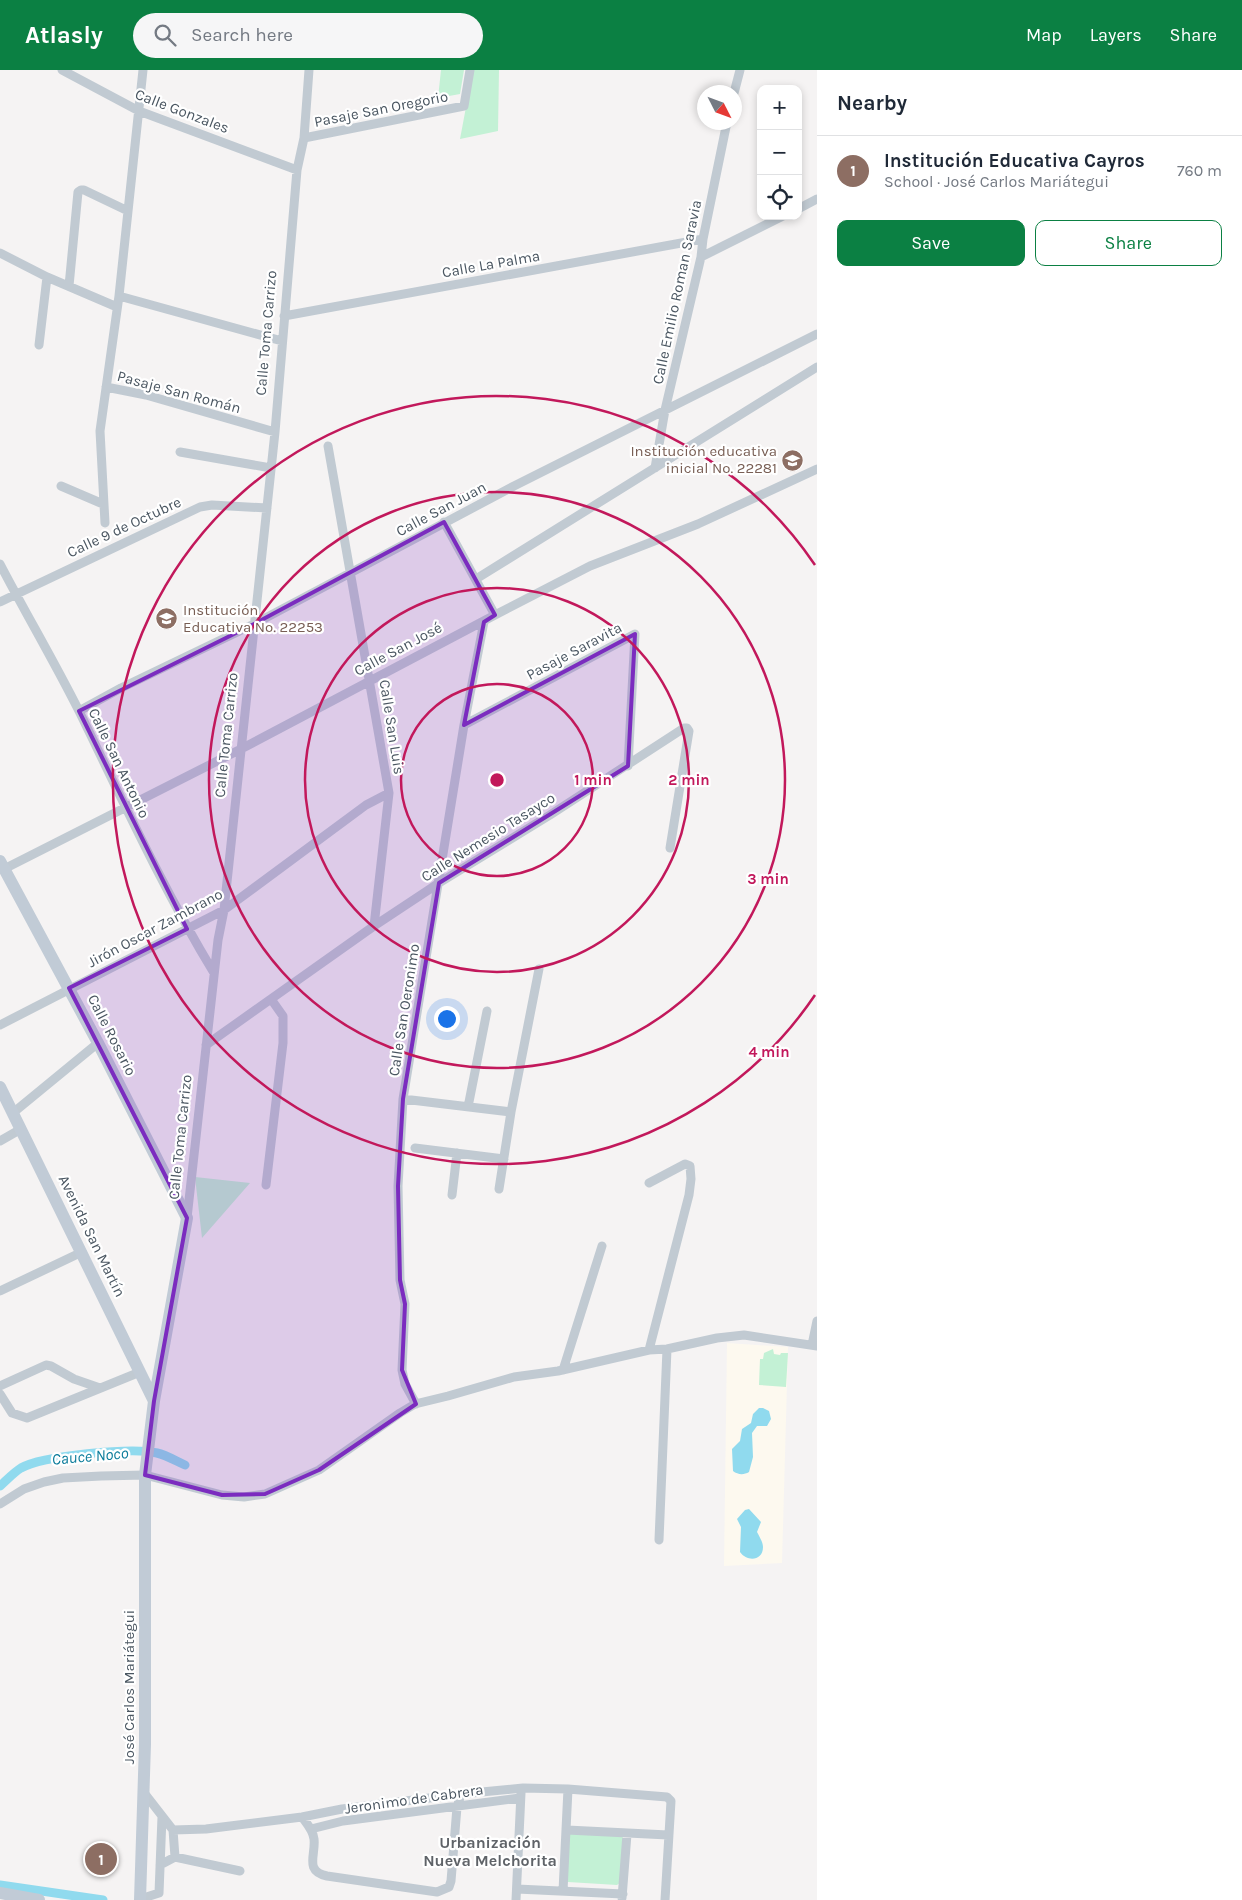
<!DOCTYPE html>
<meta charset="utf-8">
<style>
:root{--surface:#fff;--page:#f6f6f7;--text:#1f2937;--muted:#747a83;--line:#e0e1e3;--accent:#0b8043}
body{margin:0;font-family:Karla,sans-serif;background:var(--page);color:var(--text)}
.controls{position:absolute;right:15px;top:15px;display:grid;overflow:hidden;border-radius:10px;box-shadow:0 2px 8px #0003}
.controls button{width:45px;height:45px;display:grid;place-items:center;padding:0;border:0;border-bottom:1px solid var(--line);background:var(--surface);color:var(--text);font:25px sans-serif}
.compass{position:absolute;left:697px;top:15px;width:45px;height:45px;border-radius:50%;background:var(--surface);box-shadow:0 2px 8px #0003;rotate:132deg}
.you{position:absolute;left:446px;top:948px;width:18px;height:18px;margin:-12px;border:4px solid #fff;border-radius:50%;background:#1a73e8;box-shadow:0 0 0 8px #1a73e833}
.badge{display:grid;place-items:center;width:32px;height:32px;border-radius:50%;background:var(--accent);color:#fff;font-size:16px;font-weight:700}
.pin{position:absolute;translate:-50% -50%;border:2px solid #fff;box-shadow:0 1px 5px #0006}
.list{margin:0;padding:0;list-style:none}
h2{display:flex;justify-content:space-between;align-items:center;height:65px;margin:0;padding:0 20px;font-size:21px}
h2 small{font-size:16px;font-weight:400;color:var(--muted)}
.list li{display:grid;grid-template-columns:32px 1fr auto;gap:15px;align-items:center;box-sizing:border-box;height:70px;padding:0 20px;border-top:1px solid var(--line)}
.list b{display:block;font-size:19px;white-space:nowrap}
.list p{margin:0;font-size:16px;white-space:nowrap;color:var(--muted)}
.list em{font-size:16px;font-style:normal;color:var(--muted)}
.actions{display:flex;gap:10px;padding:15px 20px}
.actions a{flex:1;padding:11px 0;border:1px solid var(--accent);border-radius:10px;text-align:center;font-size:18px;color:var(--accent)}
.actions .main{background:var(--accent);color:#fff}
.icon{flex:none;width:28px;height:28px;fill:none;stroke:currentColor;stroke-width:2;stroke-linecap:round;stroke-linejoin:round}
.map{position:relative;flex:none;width:817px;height:1830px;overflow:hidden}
header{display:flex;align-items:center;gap:30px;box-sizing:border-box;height:70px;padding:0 25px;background:var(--accent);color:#fff}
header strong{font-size:24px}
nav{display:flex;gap:28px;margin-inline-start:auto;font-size:18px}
.search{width:350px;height:45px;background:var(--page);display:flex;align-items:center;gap:12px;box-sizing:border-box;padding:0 18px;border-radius:28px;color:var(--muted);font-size:19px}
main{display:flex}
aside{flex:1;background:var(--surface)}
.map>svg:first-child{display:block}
.commercial{fill:#fdf9ef}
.green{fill:#c3f1d5}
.water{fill:#90daee}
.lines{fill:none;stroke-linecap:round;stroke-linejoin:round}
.canal{stroke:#90daee;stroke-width:9}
.street{stroke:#c1cad2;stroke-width:9}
.secondary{stroke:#c1cbd6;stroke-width:12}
.marked{fill:#7b2cbf;fill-opacity:0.2;stroke:#7b2cbf;stroke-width:4;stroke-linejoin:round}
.ring{fill:none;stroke:#c2185b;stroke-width:2.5}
.labels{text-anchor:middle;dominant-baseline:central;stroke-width:4.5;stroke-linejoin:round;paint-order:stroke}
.street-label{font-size:15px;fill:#4a5661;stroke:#fff}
.education-label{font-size:15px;fill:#785e54;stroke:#fff;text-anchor:end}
.water-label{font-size:16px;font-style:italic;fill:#0c7c9b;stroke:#fff}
.neighbourhood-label{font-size:16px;font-weight:bold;fill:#5f6368;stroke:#fff}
.centre{fill:#c2185b;stroke:#fff;stroke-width:2.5}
.ring-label{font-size:15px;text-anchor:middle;font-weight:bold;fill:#c2185b;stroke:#fff;stroke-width:4.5;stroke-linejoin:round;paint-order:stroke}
</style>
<header>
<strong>Atlasly</strong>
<div class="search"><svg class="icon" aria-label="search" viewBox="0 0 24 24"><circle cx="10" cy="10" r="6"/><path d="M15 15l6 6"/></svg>Search here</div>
<nav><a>Map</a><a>Layers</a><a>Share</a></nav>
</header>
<main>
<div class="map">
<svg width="817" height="1830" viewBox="0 0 817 1830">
<rect width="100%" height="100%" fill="#f5f3f3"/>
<path class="commercial" d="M727,1273L788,1277L782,1493L724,1496Z"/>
<path class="green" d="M441,0H464L460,24L438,28Z
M473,0H499L498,61L460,69Z
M195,1107L250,1113L202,1168Z
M773,1279L774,1284L780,1285L781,1283H788L786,1317L759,1315L760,1289H763L764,1283Z
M568,1758L623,1762L621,1812L617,1815L568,1812L565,1810Z"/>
<path class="water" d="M759,1338H763L769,1341L771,1349L767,1356H757L752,1363L753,1387L749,1402C744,1405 738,1405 733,1401L732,1379L740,1371L742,1359L751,1353L753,1344Z
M749,1439L761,1452L757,1462C759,1466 763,1472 763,1477C763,1491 747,1492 740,1482L741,1457L737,1449L745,1440Z"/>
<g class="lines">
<path class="canal" d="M0,1416C7,1410 13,1403 21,1398C42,1386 132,1377 157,1383C166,1385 176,1391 185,1395
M0,1815L103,1830"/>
<path class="street" d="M62,0L139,41L297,100
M734,23L740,0
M304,68L464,36L470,0
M798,139L817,129
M0,183L47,207L117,237
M701,187L783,146
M69,216L78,122L81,120H84L128,141
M119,226L282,271
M284,246L703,169
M39,275L47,207
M106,317L146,325L275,362
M328,376L389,723L374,856
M180,382L271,398
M655,398L665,340L701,187L703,169L727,52
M61,416L103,434
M444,452L495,545
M105,453L100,361L119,226L143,0
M0,494C26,544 54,591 79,641C122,729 163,819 214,903
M476,509L817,297
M0,532L200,437L212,435L267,438
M79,641L121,618L254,554L514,416L817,264
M464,655L635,564L628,696
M4,799L241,679L495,545L590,496L698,454L817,399
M0,955L224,840L366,735L389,723
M206,975L374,856L439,813L550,745L684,658H687L689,661L670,778
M403,1029L511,1042
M468,1037L487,941
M14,1042L98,973
M0,1071L21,1059
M415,1078L504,1089
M649,1113L685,1094L690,1096L691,1109L689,1125L649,1280
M266,1115L283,973V946L271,929
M499,1119L511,1042L539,899
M452,1125L457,1083
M187,1148L218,870L224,840L275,362L297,100L304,68L309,0
M0,1221L82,1182
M812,1275L817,1251
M563,1300L602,1176
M0,1316L46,1295L51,1296L74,1309L100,1318
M0,1324L12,1343L27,1348L140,1302
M416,1334L405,1314L402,1300L405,1234L400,1210L398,1116L403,1029L464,655L484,552
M0,1434L24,1419L44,1412L63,1408L101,1406L145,1405L222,1425L244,1427L265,1424L319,1400L400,1343L415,1334L448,1326L514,1307L558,1301L649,1280L667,1279L717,1268L744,1265L817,1276
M659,1470L667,1279
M145,1724L173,1760L206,1759L302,1747L342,1739L461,1724L523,1718L568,1719L667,1727L671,1731L665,1830
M302,1747C307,1754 313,1760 314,1769C316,1785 304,1801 327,1806L437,1822L449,1817L451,1811L457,1737L461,1724
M311,1759L343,1751L520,1728
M173,1760L175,1787
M567,1760L668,1765
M160,1795L175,1787L240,1801
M517,1819L623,1824
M563,1821L568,1719
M622,1828L627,1764
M140,1829L159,1823L162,1747
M516,1830L521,1723"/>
<path class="secondary" d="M0,791L98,973L187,1148L154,1331L145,1405V1674L140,1830
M0,1017L154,1331
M0,1823L39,1830"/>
</g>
<path class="marked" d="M444,452L495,545L484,552L464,655L635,564L628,696L439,813L403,1029L398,1116L400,1210L405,1234L402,1300L416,1334L319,1400L265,1424L222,1425L145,1405L154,1331L187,1148L69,918L187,859L79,641L254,554Z"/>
<g class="ring">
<circle cx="497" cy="710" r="96"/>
<circle cx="497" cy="710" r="192"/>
<circle cx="497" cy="710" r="288"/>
<path d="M815 925A384 384 0 1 1 815 495"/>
</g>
<defs>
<symbol id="school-disc" viewBox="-11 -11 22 22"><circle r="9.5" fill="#8d6e63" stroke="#fff"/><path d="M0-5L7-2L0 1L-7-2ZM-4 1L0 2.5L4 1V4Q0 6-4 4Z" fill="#fff"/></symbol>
</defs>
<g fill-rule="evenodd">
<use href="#school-disc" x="780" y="378" width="25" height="25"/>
<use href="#school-disc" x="154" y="536" width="25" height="25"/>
</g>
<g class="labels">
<g class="street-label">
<text transform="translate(381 39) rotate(-11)">Pasaje San Oregorio</text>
<text transform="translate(182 41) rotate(21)">Calle Gonzales</text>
<text transform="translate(491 194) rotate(-10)">Calle La Palma</text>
<text transform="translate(677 222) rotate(-78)">Calle Emilio Roman Saravia</text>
<text transform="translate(266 263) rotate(-85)">Calle Toma Carrizo</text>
<text transform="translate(179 322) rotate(15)">Pasaje San Román</text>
<text transform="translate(441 439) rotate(-28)">Calle San Juan</text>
<text transform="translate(124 457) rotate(-25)">Calle 9 de Octubre</text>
<text transform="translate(398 579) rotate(-28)">Calle San José</text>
<text transform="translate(574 581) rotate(-28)">Pasaje Saravita</text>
<text transform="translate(392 657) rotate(81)">Calle San Luis</text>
<text transform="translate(226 665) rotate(-84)">Calle Toma Carrizo</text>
<text transform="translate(119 693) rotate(64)">Calle San Antonio</text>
<text transform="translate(488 767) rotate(-32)">Calle Nemesio Tasayco</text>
<text transform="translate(155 858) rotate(-28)">Jirón Oscar Zambrano</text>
<text transform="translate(404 940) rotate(-81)">Calle San Oeronimo</text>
<text transform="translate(112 965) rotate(63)">Calle Rosario</text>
<text transform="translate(180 1067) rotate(-84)">Calle Toma Carrizo</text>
<text transform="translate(92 1166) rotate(64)">Avenida San Martín</text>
<text transform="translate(129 1617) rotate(-90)">José Carlos Mariátegui</text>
<text transform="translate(414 1729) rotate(-8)">Jeronimo de Cabrera</text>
</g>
<g class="education-label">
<text x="777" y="381">Institución educativa<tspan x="777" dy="17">inicial No. 22281</tspan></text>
<text x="183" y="540" text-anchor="start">Institución<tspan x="183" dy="17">Educativa No. 22253</tspan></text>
</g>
<g class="water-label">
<text transform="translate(90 1386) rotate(-5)">Cauce Noco</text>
</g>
<g class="neighbourhood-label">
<text x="490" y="1772">Urbanización<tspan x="490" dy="18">Nueva Melchorita</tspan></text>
</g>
</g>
<circle cx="497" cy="710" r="8" class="centre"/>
<g class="ring-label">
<text x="593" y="715">1 min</text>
<text x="689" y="715">2 min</text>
<text x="768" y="814">3 min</text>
<text x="769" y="987">4 min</text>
</g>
</svg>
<div class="controls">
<button>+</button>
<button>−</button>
<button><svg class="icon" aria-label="locate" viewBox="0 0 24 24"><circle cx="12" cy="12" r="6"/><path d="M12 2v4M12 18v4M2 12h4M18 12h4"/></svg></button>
</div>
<svg class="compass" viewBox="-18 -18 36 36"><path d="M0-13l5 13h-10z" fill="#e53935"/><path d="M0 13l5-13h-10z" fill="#747a83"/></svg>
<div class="you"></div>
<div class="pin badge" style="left:101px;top:1789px;background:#8d6e63">1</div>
</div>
<aside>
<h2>Nearby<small></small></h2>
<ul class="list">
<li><span class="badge" style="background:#8d6e63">1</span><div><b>Institución Educativa Cayros</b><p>School · José Carlos Mariátegui</p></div><em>760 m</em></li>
</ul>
<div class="actions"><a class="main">Save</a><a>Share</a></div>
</aside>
</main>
